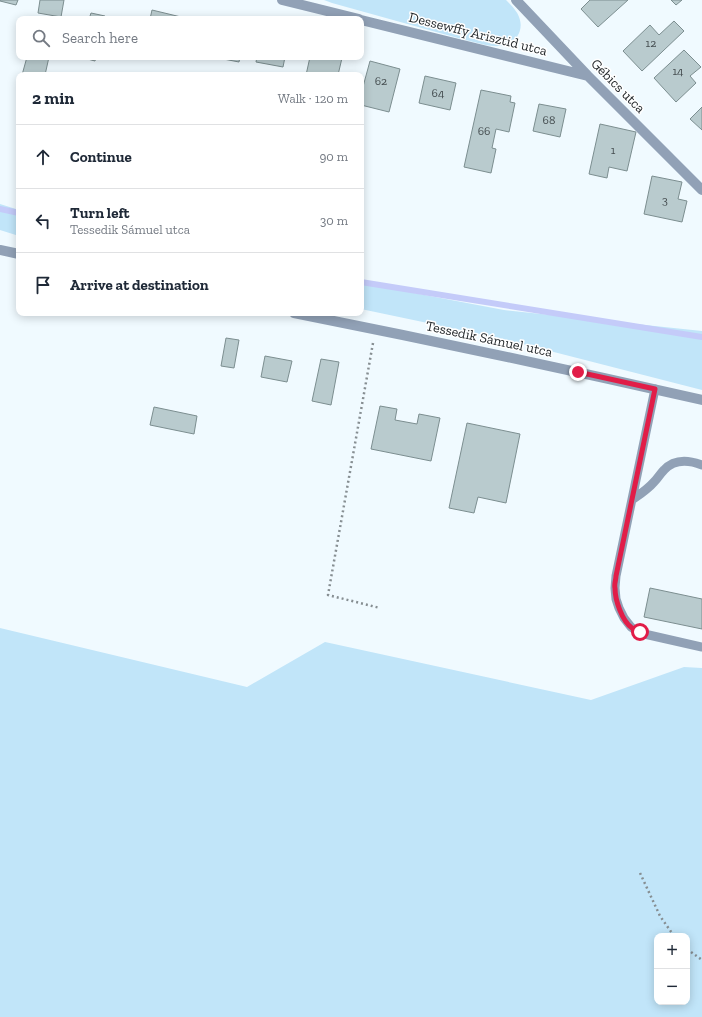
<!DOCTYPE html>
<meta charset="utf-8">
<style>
:root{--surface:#fff;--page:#f2f2f3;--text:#1f2937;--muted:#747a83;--line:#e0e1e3}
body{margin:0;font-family:"Zilla Slab",serif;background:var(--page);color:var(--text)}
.controls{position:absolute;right:12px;bottom:12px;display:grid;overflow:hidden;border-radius:8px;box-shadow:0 2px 10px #0003}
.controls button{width:36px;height:36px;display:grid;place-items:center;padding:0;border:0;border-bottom:1px solid var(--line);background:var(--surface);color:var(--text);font:20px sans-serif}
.stop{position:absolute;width:12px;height:12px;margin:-9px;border:3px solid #e11d48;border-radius:50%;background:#fff}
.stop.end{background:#e11d48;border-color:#fff;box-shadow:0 1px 4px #0008}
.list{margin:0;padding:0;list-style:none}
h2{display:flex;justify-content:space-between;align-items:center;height:52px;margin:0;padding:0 16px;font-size:17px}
h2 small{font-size:13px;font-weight:400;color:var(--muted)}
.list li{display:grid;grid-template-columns:26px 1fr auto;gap:12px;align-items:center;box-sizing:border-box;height:64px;padding:0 16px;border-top:1px solid var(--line)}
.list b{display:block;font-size:15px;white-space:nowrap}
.list p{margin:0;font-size:13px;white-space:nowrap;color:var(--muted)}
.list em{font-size:13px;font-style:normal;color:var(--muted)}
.icon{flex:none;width:22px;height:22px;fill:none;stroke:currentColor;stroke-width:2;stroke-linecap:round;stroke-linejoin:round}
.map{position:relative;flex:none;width:702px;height:1017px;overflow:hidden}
.search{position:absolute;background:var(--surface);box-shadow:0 2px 10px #0003;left:16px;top:16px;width:348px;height:44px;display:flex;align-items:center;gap:10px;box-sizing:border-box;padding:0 14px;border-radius:8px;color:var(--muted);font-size:15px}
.panel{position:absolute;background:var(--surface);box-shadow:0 2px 10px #0003;left:16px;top:72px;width:348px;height:244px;border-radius:8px}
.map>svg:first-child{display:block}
.green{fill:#c1e5f9;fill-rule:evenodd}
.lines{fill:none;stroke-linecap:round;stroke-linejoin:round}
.stream{stroke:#c4cbf9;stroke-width:6}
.building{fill:#b9cbce;stroke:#7c8e90}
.path{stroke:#868e92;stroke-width:2.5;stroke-dasharray:2 3;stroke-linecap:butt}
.service{stroke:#91a1b6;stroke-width:9}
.minor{stroke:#91a1b6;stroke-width:10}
.route{stroke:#e11d48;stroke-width:5}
.labels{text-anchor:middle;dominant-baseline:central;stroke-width:3;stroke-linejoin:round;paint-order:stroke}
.number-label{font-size:12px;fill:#454d50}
.street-label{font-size:14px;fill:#1e2326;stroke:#fff}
</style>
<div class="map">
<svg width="702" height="1017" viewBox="0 0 702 1017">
<rect width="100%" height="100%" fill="#f0faff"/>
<path class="green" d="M324,0H506C511,5 517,11 519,17C525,32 514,45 500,46C488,47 476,42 465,40L332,3Z
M0,204L19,210V236L0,230Z
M361,283L504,310L702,331V390L499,338L361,309Z
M0,628L247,687L325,642L591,700L684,667L702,668V1017H0ZM657,936H687V1002H657Z"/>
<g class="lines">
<path class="stream" d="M0,209L19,213
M361,282L702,337"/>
</g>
<path class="building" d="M0,0H18L16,5L0,1Z
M40,0H64L61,17L38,13Z
M590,0H628L598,27L581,9Z
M671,0H682L676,5Z
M152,10L181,17V19H150Z
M91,13L105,16V19H89Z
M674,21L684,31L642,71L623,51L650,25L659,35Z
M684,50L701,67L690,76L696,83L676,102L654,78Z
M27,57H49L45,75H22Z
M80,57H96L95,61Z
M213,57H240L239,62Z
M257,57H285L283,67L256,62Z
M310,57H338L342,58L338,75H306Z
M370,61L400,69L389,112L361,105V94Z
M425,76L456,83L450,110L419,103Z
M481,90L511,96L510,102L515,103L509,132L496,129L492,148L496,149L491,173L464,167Z
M539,104L566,109L560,137L533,131Z
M702,107V130L690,119Z
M600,124L636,132L627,171L609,167L607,178L589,174Z
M652,176L682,182L678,199L687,201L682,222L644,214Z
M226,338L239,340L234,368L221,366Z
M265,356L292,361L287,382L261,377Z
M321,359L339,362L331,405L312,401Z
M380,406L397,409L395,420L417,424L419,414L440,418L431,461L371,449Z
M154,407L197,416L194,434L150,425Z
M467,423L520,434L506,503L478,497L474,513L449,508Z
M650,588L702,599V629L644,617Z"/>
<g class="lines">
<path class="path" d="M373,343L328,595L380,608
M640,873L660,916L674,936
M687,949L702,960"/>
<path class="service" d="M655,389L616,576L615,588L616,599L619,608L624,618L631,627L640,633L702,647
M632,500C639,495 648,489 654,482C658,478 660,474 664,470C675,458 689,460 702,465"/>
<path class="minor" d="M282,0L359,19
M516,0L588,76L702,190
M361,20L588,76
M0,250L19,254
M294,313C430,340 566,369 702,400"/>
</g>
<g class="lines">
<path class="route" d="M578,372L655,389L616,576C616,580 614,584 615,588C615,600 622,621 632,628C634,630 637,631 640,632"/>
</g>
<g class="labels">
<g class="number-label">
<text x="651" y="43">12</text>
<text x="678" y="71">14</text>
<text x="381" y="81">62</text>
<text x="438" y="93">64</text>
<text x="549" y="120">68</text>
<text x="484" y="131">66</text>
<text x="613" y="150">1</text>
<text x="665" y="200">3</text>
</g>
<g class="street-label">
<text transform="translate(478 34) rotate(14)">Dessewffy Arisztid utca</text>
<text transform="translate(618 86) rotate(45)">Gébics utca</text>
<text transform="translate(489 339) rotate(12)">Tessedik Sámuel utca</text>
</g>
</g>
</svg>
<div class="controls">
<button>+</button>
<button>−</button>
</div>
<div class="stop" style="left:640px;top:632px"></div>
<div class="stop end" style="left:578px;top:372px"></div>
<div class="search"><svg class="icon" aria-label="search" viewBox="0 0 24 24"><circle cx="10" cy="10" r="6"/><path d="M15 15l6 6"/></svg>Search here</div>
<section class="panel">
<h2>2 min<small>Walk · 120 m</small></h2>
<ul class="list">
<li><svg class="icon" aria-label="ahead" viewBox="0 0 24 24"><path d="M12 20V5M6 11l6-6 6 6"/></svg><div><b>Continue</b></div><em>90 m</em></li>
<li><svg class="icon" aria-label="left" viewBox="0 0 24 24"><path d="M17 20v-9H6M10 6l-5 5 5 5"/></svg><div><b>Turn left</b><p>Tessedik Sámuel utca</p></div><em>30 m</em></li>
<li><svg class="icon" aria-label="arrive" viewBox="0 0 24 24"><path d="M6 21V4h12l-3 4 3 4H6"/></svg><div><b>Arrive at destination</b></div></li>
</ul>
</section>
</div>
